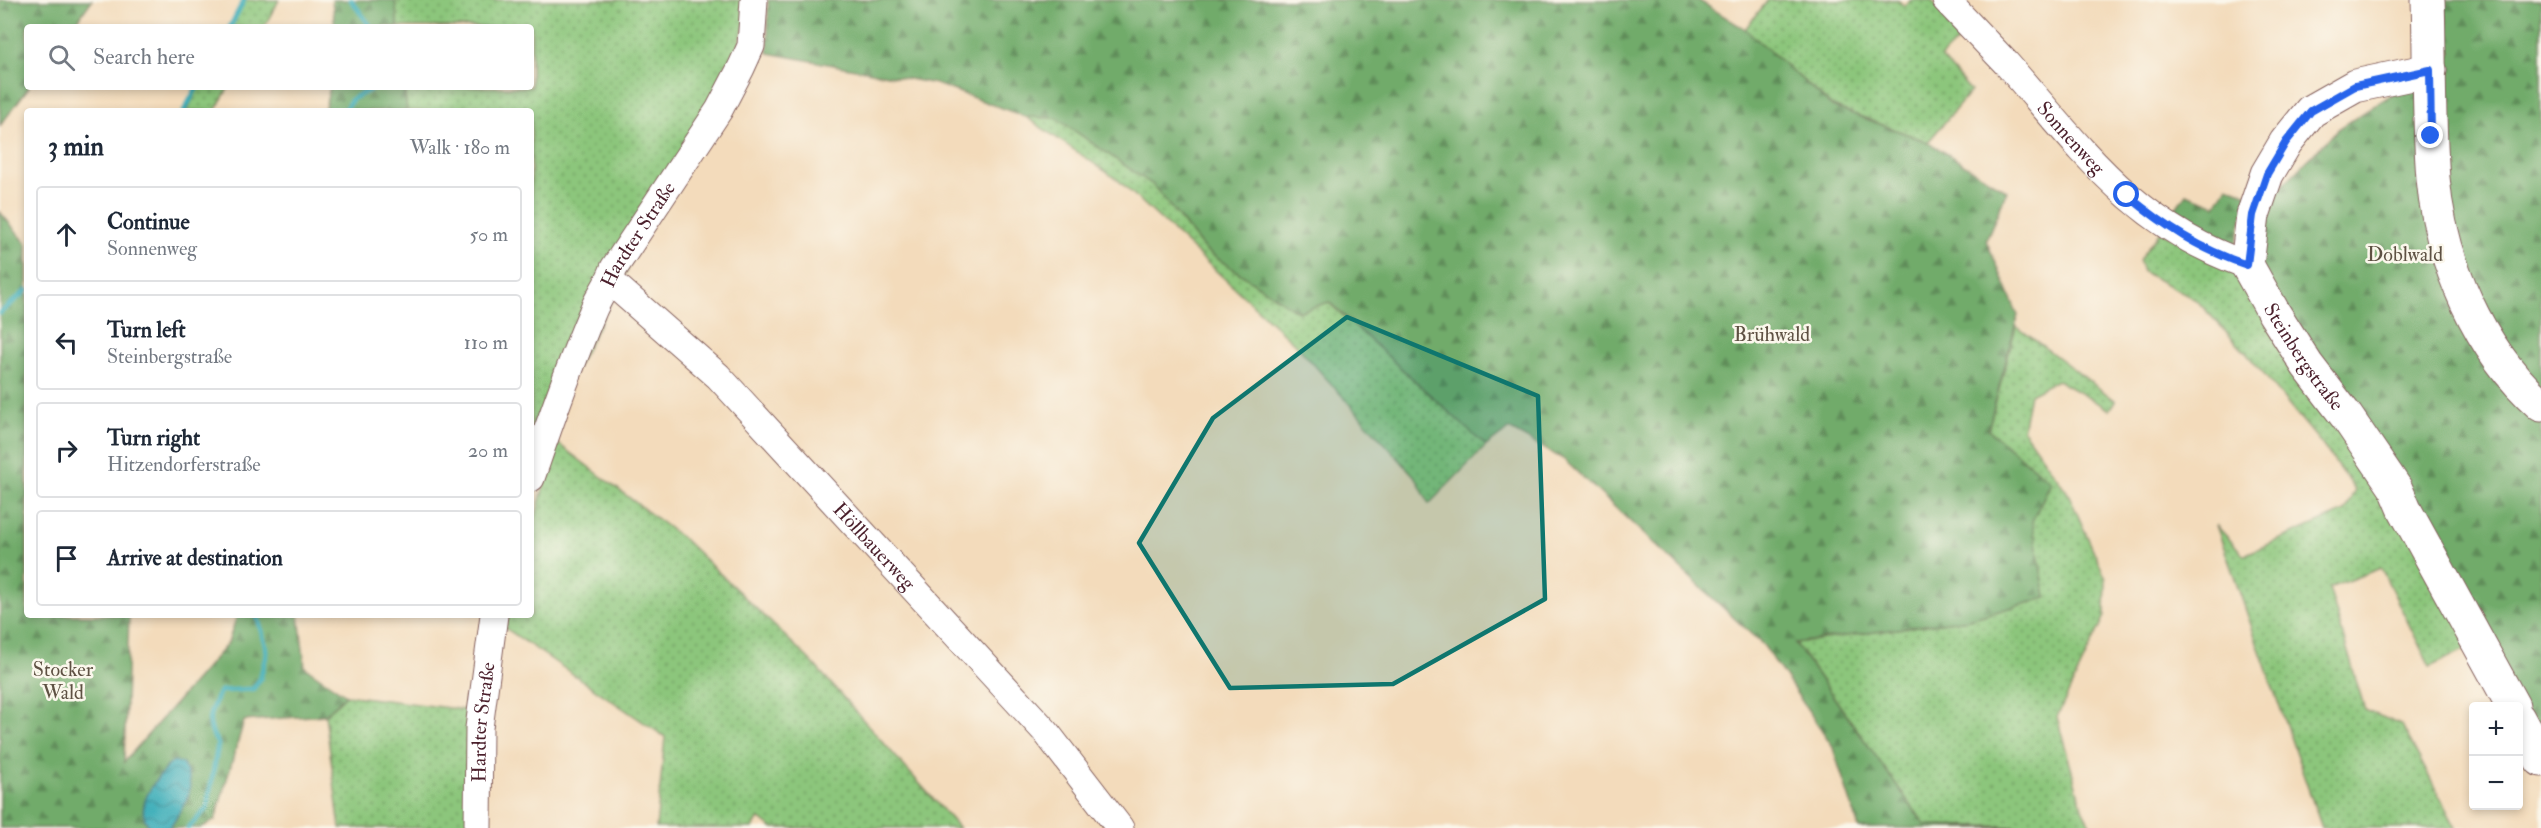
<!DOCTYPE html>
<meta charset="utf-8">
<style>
:root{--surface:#fff;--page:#f2f2f3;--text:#1f2937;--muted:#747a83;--line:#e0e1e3}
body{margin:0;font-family:"IM FELL Double Pica",serif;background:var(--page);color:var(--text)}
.controls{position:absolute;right:18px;bottom:18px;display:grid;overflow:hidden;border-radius:6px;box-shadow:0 3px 9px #0003}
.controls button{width:54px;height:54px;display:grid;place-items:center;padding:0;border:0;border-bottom:2px solid var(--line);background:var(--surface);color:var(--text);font:30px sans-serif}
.stop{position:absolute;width:18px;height:18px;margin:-14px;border:4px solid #2563eb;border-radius:50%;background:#fff}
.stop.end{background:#2563eb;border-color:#fff;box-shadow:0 2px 6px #0008}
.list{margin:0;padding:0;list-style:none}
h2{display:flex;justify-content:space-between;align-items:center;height:78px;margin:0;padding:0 24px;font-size:26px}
h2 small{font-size:20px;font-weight:400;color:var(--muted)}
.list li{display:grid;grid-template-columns:39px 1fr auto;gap:18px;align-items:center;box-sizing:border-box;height:96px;margin:0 12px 12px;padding:0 12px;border:2px solid var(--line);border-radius:6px}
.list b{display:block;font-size:22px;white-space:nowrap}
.list p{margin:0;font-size:20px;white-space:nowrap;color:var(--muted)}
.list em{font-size:20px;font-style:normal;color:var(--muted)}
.icon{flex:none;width:33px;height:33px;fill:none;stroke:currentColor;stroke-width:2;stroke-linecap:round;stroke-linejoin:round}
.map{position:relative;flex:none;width:2541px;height:828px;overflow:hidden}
.search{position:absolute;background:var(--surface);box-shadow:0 3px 9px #0003;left:24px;top:24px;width:510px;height:66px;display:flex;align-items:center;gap:15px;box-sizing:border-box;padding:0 21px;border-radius:6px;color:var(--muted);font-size:22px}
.panel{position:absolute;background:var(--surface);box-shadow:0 3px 9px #0003;left:24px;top:108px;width:510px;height:510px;border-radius:6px}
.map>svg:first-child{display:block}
.grass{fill:url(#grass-dots);stroke:#6b7253;stroke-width:1.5}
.forest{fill:url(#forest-firs);stroke:#5e654b;stroke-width:1.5}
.water{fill:url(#water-waves);stroke:#446672;stroke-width:1.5}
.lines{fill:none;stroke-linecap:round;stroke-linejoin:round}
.stream{stroke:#3eaeb9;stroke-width:5}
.minor-casing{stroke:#85615d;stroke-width:29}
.major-casing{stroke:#85615d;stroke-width:35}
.minor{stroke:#fff;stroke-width:27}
.major{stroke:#fff;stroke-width:33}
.route{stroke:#2563eb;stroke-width:8}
.marked{fill:#0f766e;fill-opacity:0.2;stroke:#0f766e;stroke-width:4.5;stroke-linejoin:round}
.labels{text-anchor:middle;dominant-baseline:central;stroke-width:5;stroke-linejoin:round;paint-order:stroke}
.street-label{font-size:20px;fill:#4a1f2b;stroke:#fbf7ec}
.park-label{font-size:20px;fill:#5e5143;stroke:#fbf7ec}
</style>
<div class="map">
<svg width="2541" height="828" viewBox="0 0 2541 828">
<defs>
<pattern id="grass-dots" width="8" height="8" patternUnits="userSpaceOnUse" patternTransform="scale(1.5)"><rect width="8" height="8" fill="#8cc67b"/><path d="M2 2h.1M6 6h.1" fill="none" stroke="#74a065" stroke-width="1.8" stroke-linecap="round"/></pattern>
<pattern id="forest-firs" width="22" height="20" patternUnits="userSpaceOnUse" patternTransform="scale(1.5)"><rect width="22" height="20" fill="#71ab6b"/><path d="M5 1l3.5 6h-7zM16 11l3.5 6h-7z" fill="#5f8b58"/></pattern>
<pattern id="water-waves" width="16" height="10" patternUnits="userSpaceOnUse" patternTransform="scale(1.5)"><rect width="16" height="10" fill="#3eaeb9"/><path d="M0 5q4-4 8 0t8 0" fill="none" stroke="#368d97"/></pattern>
</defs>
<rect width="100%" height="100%" fill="#fbf7ec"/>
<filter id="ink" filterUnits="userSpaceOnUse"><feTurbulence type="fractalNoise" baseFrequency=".0167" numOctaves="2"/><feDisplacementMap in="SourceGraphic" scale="12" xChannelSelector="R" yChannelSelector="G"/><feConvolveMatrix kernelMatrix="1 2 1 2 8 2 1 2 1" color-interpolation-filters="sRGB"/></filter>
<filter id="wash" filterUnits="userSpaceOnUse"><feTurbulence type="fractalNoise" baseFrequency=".008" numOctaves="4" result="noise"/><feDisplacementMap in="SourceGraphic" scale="24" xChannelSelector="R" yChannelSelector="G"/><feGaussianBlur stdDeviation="1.35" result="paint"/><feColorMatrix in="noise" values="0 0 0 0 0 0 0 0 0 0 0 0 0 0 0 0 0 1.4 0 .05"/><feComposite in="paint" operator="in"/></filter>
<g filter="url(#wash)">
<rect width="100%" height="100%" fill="#f3dbbb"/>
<path class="grass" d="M246,0H279L264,27H231Z
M395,0H743L746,18L735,63L531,456V111H407L404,87H531V27H398Z
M1768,0H1898L1904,6L1911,0H1931L1964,35L1941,57L1971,91L1928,142L1832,106L1745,29Z
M199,87H229L215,111H187Z
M1026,117L1056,118L1153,185L1206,251L1298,312L1328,302L1486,446L1429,504L1416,478L1297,346L1118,180Z
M2160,231L2246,278L2363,455L2472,646L2430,667L2381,568L2329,588L2365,710L2402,725L2456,828H2322L2216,525L2244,555L2345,511L2355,489L2320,442L2247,354L2196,300L2143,272L2139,260Z
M2016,326L2116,401L2110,410L2057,380L2030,394L2023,430L2068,493L2106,579L2105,616L2057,717L2083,811L2092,828L1925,825L1795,643L1969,619L2046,598L2032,521L2051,482L1988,430Z
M556,442L685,540L811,661L959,828H772L759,818L753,828H656L665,737L505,628L509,615H531V533Z
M346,695L481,712L479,828H340L325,715Z"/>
<path class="forest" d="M0,0H92L73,27H27L29,87L0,126Z
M332,0H395L398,27H335Z
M768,0H1698L1745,29L1832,106L1928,142L2007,191L1986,240L2018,315L1988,430L2051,482L2032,521L2046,598L1969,619L1795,643L1925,825L2029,828H1859L1832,745L1764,646L1563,459L1509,429L1486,446L1329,302L1298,312L1206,251L1153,185L1056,118L1026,117L936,84L768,53Z
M2444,0H2541V740L2257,265L2261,219L2280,188L2338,129L2451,56Z
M330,87H404L407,111H324Z
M2227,186L2248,194L2235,248L2167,221L2186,194L2216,205Z
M0,212L27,244V615H129L124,762L228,643L237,615H299L305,667L346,695L325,715L244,721L215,820L201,828H0Z"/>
<path class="water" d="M173,761L182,763C200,790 184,804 170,828H151C130,809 157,776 173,761Z"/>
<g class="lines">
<path class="stream" d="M351,0L371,27
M230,27L244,0
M184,111L197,87
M344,111L352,99L375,87
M0,313L27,290
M188,828L207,808L218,744C204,722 209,713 220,691L253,689L260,679L267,652L257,615"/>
</g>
</g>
<g filter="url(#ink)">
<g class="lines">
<defs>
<g id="minor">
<path id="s1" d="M1946,0C1966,21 1986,42 2006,63C2081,148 2134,226 2247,265"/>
<path id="s2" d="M610,281L718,376L1046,732L1120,828"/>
<path id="s3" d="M531,478C550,422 569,367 592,313C598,297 609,284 614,268L719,110L741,68L751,46L754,0"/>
<path id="s4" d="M478,828L479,728L494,615"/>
</g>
<g id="major">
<path d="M2428,0C2430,59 2428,119 2433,178C2440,260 2479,350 2541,405"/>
<path id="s5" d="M2430,70L2355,86L2311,111L2286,142L2267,174L2253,215L2247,265L2274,313L2307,365L2347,417L2396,489L2405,510L2513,706"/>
<path d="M2518,718L2541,760"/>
</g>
</defs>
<use href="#minor" class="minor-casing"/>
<use href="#major" class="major-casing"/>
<use href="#minor" class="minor"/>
<use href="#major" class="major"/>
</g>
</g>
<g class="lines" filter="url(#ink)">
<path class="route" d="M2127,195C2166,227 2199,249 2247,265L2253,215L2267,174L2286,142L2311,111L2355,86L2430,70L2431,136"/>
</g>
<path class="marked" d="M1347,317L1538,396L1545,599L1393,684L1230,688L1139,543L1213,418Z"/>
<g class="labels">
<g class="street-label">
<text stroke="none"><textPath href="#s1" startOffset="186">Sonnenweg</textPath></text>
<text stroke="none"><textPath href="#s3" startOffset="267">Hardter Straße</textPath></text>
<text stroke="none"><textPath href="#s5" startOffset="406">Steinbergstraße</textPath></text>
<text stroke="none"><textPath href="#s2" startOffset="375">Höllbauerweg</textPath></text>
<text stroke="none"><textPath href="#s4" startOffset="106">Hardter Straße</textPath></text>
</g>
<g class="park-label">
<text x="2405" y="254">Doblwald</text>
<text x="1772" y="334">Brühwald</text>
<text x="63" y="669">Stocker<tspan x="63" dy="23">Wald</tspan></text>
</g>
</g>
</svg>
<div class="controls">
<button>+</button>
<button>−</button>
</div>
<div class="stop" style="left:2127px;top:195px"></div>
<div class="stop end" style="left:2431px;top:136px"></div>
<div class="search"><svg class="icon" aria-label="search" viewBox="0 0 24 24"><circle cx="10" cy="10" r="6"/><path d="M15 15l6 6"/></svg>Search here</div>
<section class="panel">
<h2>3 min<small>Walk · 180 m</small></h2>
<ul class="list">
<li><svg class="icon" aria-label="ahead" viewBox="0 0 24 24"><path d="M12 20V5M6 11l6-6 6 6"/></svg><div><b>Continue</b><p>Sonnenweg</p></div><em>50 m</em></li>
<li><svg class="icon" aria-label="left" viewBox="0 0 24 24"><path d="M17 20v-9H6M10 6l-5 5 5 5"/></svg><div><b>Turn left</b><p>Steinbergstraße</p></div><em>110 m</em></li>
<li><svg class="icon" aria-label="right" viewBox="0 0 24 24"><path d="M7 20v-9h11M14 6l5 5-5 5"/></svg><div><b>Turn right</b><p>Hitzendorferstraße</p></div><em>20 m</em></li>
<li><svg class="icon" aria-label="arrive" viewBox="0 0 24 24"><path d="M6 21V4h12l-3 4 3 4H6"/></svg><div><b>Arrive at destination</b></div></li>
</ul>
</section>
</div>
